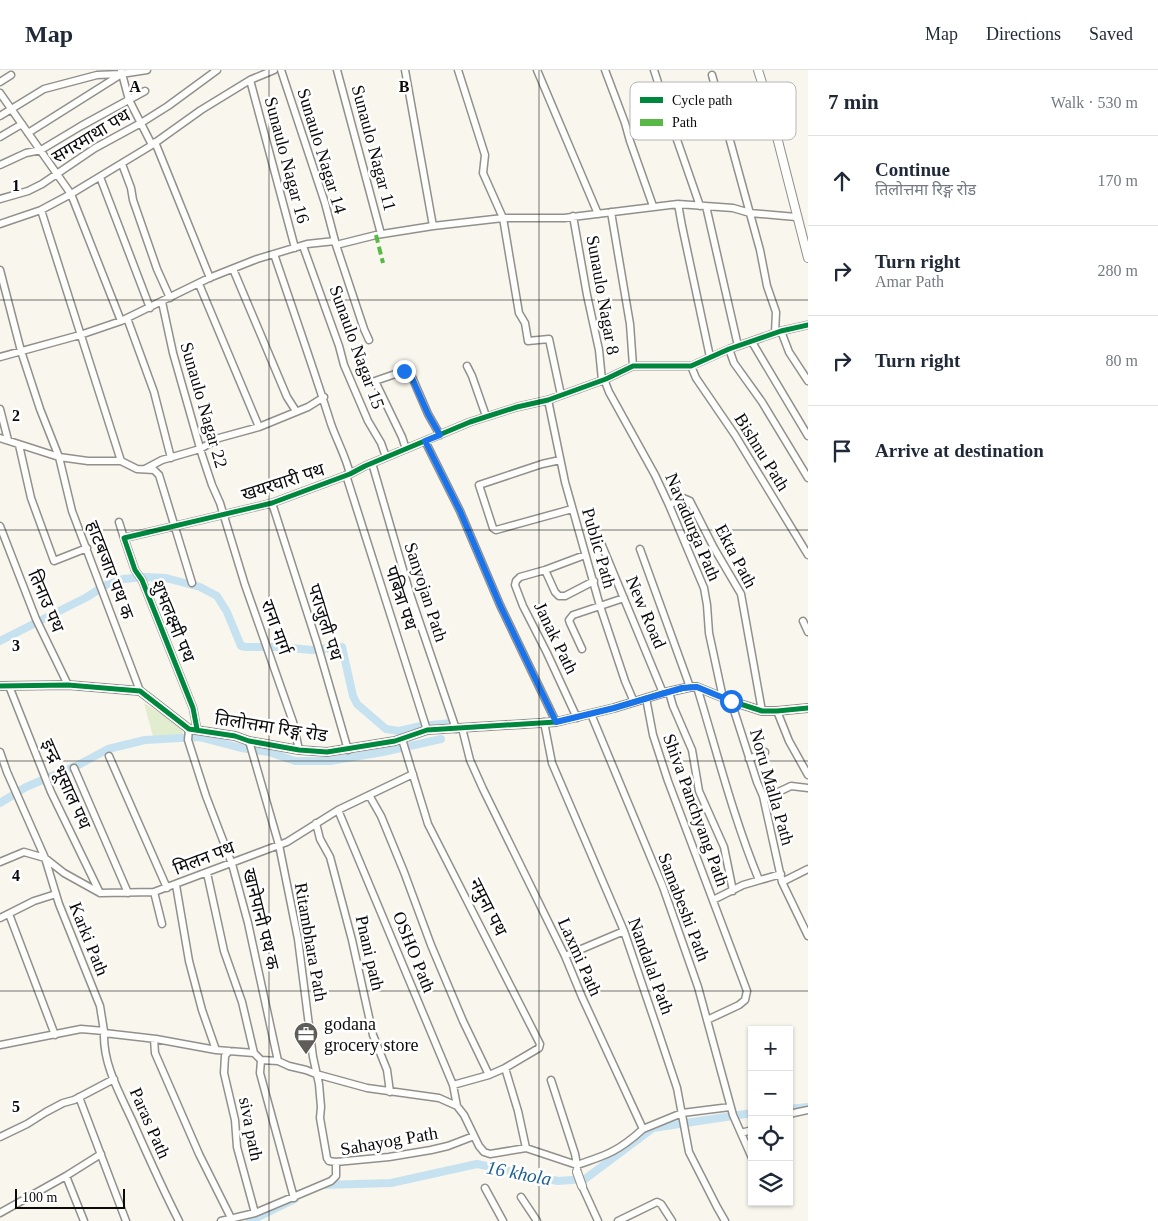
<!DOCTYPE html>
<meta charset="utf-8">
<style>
:root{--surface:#fff;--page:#f2f2f3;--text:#1f2937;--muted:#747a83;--line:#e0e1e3}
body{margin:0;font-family:"Times New Roman","Noto Sans Devanagari",serif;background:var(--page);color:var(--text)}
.controls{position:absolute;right:15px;bottom:15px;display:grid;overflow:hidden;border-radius:0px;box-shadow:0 1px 4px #0004}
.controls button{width:45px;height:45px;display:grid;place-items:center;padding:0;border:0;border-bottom:1px solid var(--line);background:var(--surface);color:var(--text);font:25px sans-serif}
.scale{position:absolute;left:15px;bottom:12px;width:110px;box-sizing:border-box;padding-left:5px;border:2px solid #0a0a0a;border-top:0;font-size:14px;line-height:18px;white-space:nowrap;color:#0a0a0a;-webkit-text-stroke:4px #fff;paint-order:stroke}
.stop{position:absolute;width:15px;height:15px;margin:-11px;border:4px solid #1a73e8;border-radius:50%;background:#fff}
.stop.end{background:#1a73e8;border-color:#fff;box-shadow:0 1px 5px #0008}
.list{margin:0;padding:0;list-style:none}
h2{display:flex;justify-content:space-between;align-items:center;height:65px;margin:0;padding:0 20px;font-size:21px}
h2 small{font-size:16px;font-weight:400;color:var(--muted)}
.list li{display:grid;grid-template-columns:32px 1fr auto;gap:15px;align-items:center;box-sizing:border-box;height:90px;padding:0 20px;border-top:1px solid var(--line)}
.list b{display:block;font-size:19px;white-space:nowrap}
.list p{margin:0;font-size:16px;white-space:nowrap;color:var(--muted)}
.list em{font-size:16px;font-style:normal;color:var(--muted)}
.icon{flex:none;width:28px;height:28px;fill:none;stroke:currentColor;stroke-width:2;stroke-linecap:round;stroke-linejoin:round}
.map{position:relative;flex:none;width:808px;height:1151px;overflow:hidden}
header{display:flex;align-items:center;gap:30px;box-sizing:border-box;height:70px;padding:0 25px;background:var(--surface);border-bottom:1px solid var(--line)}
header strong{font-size:24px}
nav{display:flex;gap:28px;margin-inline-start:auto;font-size:18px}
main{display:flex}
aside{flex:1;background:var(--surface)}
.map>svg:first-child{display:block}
.green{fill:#e1edce}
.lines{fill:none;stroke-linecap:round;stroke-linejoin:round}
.canal{stroke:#c6e2f0;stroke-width:8}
.minor-casing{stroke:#92908c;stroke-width:9}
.tertiary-casing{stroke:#92908c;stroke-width:10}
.minor{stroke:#fefefc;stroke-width:6}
.tertiary{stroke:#fefefc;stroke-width:8}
.quiet{stroke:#58b947;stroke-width:4;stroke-dasharray:8 4;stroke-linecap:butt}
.cycleway-casing{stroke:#fff;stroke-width:8}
.cycleway{stroke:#00873e;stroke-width:5}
.route{stroke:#1a73e8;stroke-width:6}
.grid{fill:none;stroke:#0a0a0a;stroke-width:1;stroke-opacity:0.55}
.labels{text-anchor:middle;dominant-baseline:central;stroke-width:5;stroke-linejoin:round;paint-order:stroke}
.street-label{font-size:18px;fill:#0a0a0a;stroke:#fff}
.poi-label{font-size:18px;fill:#0a0a0a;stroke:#fff;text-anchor:start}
.water-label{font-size:19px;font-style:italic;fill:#1c5f92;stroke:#fff}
.key{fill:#fff;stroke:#b6b6b6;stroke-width:1}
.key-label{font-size:14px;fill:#0a0a0a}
.grid-label{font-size:16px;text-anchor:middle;font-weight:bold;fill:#0a0a0a;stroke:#fff;stroke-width:5;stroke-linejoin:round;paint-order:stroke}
</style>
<header>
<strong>Map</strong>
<nav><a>Map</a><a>Directions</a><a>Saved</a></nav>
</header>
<main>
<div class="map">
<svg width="808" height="1151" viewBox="0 0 808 1151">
<rect width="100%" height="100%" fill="#f9f6ed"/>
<path class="green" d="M144,633L184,658L182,668L154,670Z"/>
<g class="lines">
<path class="canal" d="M0,571L87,527L106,515L123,509L145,507L166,508L200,517L217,526L227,542L241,576L246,577H280L312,580L342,577L353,626L357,634L386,659L399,661L421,656L452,653
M0,733L26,717L80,694L108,679L145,670L199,667L241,678L269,682L295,691H330L383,682L441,669
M789,1039L808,1037
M323,1115L391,1113L477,1094L558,1111L585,1109L653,1058L752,1043
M250,1151L295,1129"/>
<defs>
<path id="minor" d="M121,0L129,30L152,75
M281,0L325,133L335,171
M337,0L381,164
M405,0L433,156
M458,0L485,85L483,103L503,148
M537,0L598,144
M605,0L625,53L630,71L653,136
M654,0L668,44L700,136
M712,5L760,180L767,216L776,242L775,263
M250,10L295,178
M0,12L11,5
M0,23L71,124L121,251
M0,46L44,19L97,5L121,4L147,0
M28,63L120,5
M0,67L22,54
M155,72L210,208
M122,94L131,118L133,130L157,199L170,228
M0,95L26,83L41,80L81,56L145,21
M100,107L150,238
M0,129L28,121L42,114L95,78L141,53L168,36L217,0
M678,134L682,156L710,287
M706,136L738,276
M41,140L121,391
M611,142L630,254L633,296
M573,146L587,225L599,280L602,310
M503,148L519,243L525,253L528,271L549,269L561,325
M0,154L41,140L71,124L152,75L201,40L250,10L274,0
M336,175L364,259L369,270
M303,176L339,276L344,295L368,351L381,373L386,387
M274,184C293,240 313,297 331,354C337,371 346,387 350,404
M233,199L287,327L296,341
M0,200L21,281L40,339L59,387L72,441L140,621
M199,214L259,357
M162,232L173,283L202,385L212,415L220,433L245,515L293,652L299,680
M127,248L154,322L171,388
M781,261L789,282L808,311
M752,272L808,366
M729,279L734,293L762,332L808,408
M0,287L80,265L121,251L209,208L257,189L307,174L335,171L336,175L376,165L433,156L503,148H564L678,134L733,138L750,143L796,147
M467,296L472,306L486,346
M691,296L696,308L735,365L808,485
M604,309L609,322L655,405L669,435L704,518L707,535L709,563L723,628
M548,330L565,412L600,536L625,611L634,632
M0,339L8,370
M0,368L59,387L88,391H121
M425,371L460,441L500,535L556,652
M19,375L31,428L54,491L87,478
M406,379L402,367L375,311L404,301L412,307L428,344L440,365
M560,390L542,394L479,415L493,458L496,460L572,439
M121,391L137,399L154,400L159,405L192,513
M372,393L411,527L456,659
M145,399L162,390L200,379L219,368L259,357L308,337L324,327
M346,405L427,660
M272,433L317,573L348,680
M669,435L683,428L690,431L714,478L741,524L762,641
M119,452L124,468
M0,456L36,549L68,615
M601,473L663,623
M640,479L690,617
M545,500L555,522L559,526H565L594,511
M803,551L808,562
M582,579L570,553L569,550L573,545L624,528
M9,616L51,722L100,823
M697,617C717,682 733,747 759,810
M669,622L673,636L692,680L699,721L724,777L733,821
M646,628L653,665L668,711L747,921L745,930L739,935L707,950
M731,631L757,712L763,726L782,812L808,866
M777,641L789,671L808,705
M591,644L663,817L698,917L733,1045L752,1088
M577,648L547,583L523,536L515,515L516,511L520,507L545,500L585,485
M544,652L552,693L624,861L658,961L677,1018L689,1082L717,1137L725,1151
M462,658L470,690L483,719L565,886L582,927L643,1059C619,1081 607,1085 577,1095L575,1084L551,1010
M189,659L188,670L206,726L232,794L248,853L278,991
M197,659L193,638L142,510L135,500L124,468L272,433L350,404L365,396L470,352L517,337L548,330L606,309L633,296H691L729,279L781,261L808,255
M402,669L428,754L540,974L539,978L505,998
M249,671L279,775L298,869L313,987L319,1014L321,1037L320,1048L327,1088L329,1091L336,1092
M0,682L7,702L45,788L59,834L100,936L104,961
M109,686L167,818
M749,689L765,682
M74,698L128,823
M369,725L381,746L404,802L431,875L463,951L489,1005L453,1015
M763,726H770L791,716L808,718
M338,740L453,1015L457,1036
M316,753L320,769L330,787L352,870L373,965L387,1000L390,1022
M0,792L24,782L45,788L64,803L100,823L154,822L287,772L338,740L413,704
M207,803L224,881L242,932L254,983
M782,812L808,799
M176,815L189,891L202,940L216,980
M154,822L162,854
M713,830L743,815L781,804
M9,844L55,965
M0,848L34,831L56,824
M565,886L624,861
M104,963C103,994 119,1022 132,1050C147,1084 162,1118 179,1151
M154,969L155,983L199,1084L231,1148
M0,975L81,959L104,961V963L156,969L216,980L254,983L261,990L278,991L289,996L306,1000L316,1004L367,1018L439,1028L457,1036L464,1045L479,1076L484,1082L490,1084L526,1078L577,1095V1102
M229,981L225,986L224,1003L235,1050L237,1077L255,1143
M261,990L260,1003L294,1128
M489,1005L505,998L518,1041L526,1078
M79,1027L126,1151
M789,1044L808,1040
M643,1059L682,1043L730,1037
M741,1063L752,1060
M0,1067L27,1054L46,1042L63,1033L74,1030L114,1009
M66,1106L84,1151
M582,1116L598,1151
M485,1118L503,1151
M521,1127L537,1151
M0,1143L66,1106L101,1084
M221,1151L255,1143L331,1111L336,1106V1092L389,1087L431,1080L448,1076L474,1066
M618,1151L657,1132L661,1134L672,1151"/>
<path id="tertiary" d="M758,0L768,32L808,188
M0,616L68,615L140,621L189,659L235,666L249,671L299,680L327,682L395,671L427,660L556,652L614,638L663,623L690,617H697L731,631L762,641H777L808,638
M577,1102L582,1116"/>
</defs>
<use href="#minor" class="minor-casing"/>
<use href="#tertiary" class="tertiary-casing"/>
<use href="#minor" class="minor"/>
<use href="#tertiary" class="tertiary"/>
<path class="quiet" d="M376,165L383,193"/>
<defs>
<path id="cycleway" d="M0,616L68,615L140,621L189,659L235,666L249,671L299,680L327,682L395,671L427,660L556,652L614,638L663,623L690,617H697L731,631L762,641H777L808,638
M197,659L193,638L142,510L135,500L124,468L272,433L350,404L365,396L470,352L517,337L548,330L606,309L633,296H691L729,279L781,261L808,255"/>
</defs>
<use href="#cycleway" class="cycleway-casing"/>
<use href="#cycleway" class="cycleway"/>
</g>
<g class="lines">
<path class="route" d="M404,301L412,308L428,344L440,365L425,371L460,441L500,535L556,652L614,638L682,618L697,617L731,631"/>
</g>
<path class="grid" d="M269,0V1151M539,0V1151M0,230H808M0,460H808M0,691H808M0,921H808"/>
<defs>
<symbol id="office-pin" viewBox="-11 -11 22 30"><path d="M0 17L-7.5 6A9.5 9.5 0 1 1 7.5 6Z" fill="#5e5d59" stroke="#fff"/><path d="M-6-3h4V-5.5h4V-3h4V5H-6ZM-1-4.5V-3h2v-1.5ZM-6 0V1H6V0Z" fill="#fff"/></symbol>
</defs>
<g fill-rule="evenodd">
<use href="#office-pin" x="292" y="950" width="28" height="38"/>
</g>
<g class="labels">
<g class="street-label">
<text transform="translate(91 66) rotate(-31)">सगरमाथा पथ</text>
<text transform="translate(374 78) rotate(75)">Sunaulo Nagar 11</text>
<text transform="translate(322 81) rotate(73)">Sunaulo Nagar 14</text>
<text transform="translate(287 90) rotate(75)">Sunaulo Nagar 16</text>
<text transform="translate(603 225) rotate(80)">Sunaulo Nagar 8</text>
<text transform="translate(357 277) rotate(70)">Sunaulo Nagar 15</text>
<text transform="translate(204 335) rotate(74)">Sunaulo Nagar 22</text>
<text transform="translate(762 382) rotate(58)">Bishnu Path</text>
<text transform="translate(283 412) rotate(-18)">खयरघारी पथ</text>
<text transform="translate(693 457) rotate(67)">Navadurga Path</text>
<text transform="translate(599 478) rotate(74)">Public Path</text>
<text transform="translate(736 486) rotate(62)">Ekta Path</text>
<text transform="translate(110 500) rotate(69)">हाटबजार पथ क</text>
<text transform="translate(426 522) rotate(72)">Sanyojan Path</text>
<text transform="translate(401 528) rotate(72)">पबित्रा पथ</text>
<text transform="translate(46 531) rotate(67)">तिनाउ पथ</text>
<text transform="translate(646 542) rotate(67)">New Road</text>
<text transform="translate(173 551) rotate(68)">शुभलक्ष्मी पथ</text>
<text transform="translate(325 552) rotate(73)">पराजुली पथ</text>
<text transform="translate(276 557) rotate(70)">राना मार्ग</text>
<text transform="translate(556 568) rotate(64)">Janak Path</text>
<text transform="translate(271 657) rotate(9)">तिलोत्तमा रिङ्ग रोड</text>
<text transform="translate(66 714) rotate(66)">इन्द्र भूसाल पथ</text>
<text transform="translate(772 717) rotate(74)">Noru Malla Path</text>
<text transform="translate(696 740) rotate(70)">Shiva Panchyang Path</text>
<text transform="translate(204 788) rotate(-21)">मिलन पथ</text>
<text transform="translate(488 837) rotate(63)">नमुना पथ</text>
<text transform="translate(684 837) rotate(69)">Samabeshi Path</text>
<text transform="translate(261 849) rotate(76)">खानेपानी पथ क</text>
<text transform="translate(89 869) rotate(68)">Karki Path</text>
<text transform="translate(311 872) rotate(80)">Ritambhara Path</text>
<text transform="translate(414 882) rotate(68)">OSHO Path</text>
<text transform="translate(370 883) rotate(77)">Pnani path</text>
<text transform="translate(580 887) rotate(66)">Laxmi Path</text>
<text transform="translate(651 896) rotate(70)">Nandalal Path</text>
<text transform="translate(150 1053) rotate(66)">Paras Path</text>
<text transform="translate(251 1059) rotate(79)">siva path</text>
<text transform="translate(389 1071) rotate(-10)">Sahayog Path</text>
</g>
<g class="poi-label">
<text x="324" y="954">godana<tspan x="324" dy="21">grocery store</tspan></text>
</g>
<g class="water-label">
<text transform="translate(519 1103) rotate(11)">16 khola</text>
</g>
</g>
<rect x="630" y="12" width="166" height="58" rx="8" class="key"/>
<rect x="640" y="27" width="23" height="6" fill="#00873e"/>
<rect x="640" y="49" width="23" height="7" fill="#58b947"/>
<g class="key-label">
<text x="672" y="35">Cycle path</text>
<text x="672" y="57">Path</text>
</g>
<g class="grid-label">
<text x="135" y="22">A</text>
<text x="404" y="22">B</text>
<text x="16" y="121">1</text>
<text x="16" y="351">2</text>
<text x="16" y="581">3</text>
<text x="16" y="811">4</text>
<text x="16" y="1042">5</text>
</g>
</svg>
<div class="controls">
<button>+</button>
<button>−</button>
<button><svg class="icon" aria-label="locate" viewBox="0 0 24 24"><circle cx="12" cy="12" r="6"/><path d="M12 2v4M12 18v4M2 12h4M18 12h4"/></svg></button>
<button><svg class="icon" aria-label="layers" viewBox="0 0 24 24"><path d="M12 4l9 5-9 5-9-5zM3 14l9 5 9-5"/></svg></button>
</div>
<div class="scale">100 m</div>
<div class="stop" style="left:731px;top:631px"></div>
<div class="stop end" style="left:404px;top:301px"></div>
</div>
<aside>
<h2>7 min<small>Walk · 530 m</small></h2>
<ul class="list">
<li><svg class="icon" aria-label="ahead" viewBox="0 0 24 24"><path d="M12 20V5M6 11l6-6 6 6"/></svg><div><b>Continue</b><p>तिलोत्तमा रिङ्ग रोड</p></div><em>170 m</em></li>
<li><svg class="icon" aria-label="right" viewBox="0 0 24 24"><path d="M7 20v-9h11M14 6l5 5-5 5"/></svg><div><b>Turn right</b><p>Amar Path</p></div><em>280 m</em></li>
<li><svg class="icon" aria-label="right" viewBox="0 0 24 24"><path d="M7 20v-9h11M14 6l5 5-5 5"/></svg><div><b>Turn right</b></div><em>80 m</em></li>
<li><svg class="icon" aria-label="arrive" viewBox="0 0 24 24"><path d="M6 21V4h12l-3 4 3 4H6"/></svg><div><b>Arrive at destination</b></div></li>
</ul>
</aside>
</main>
